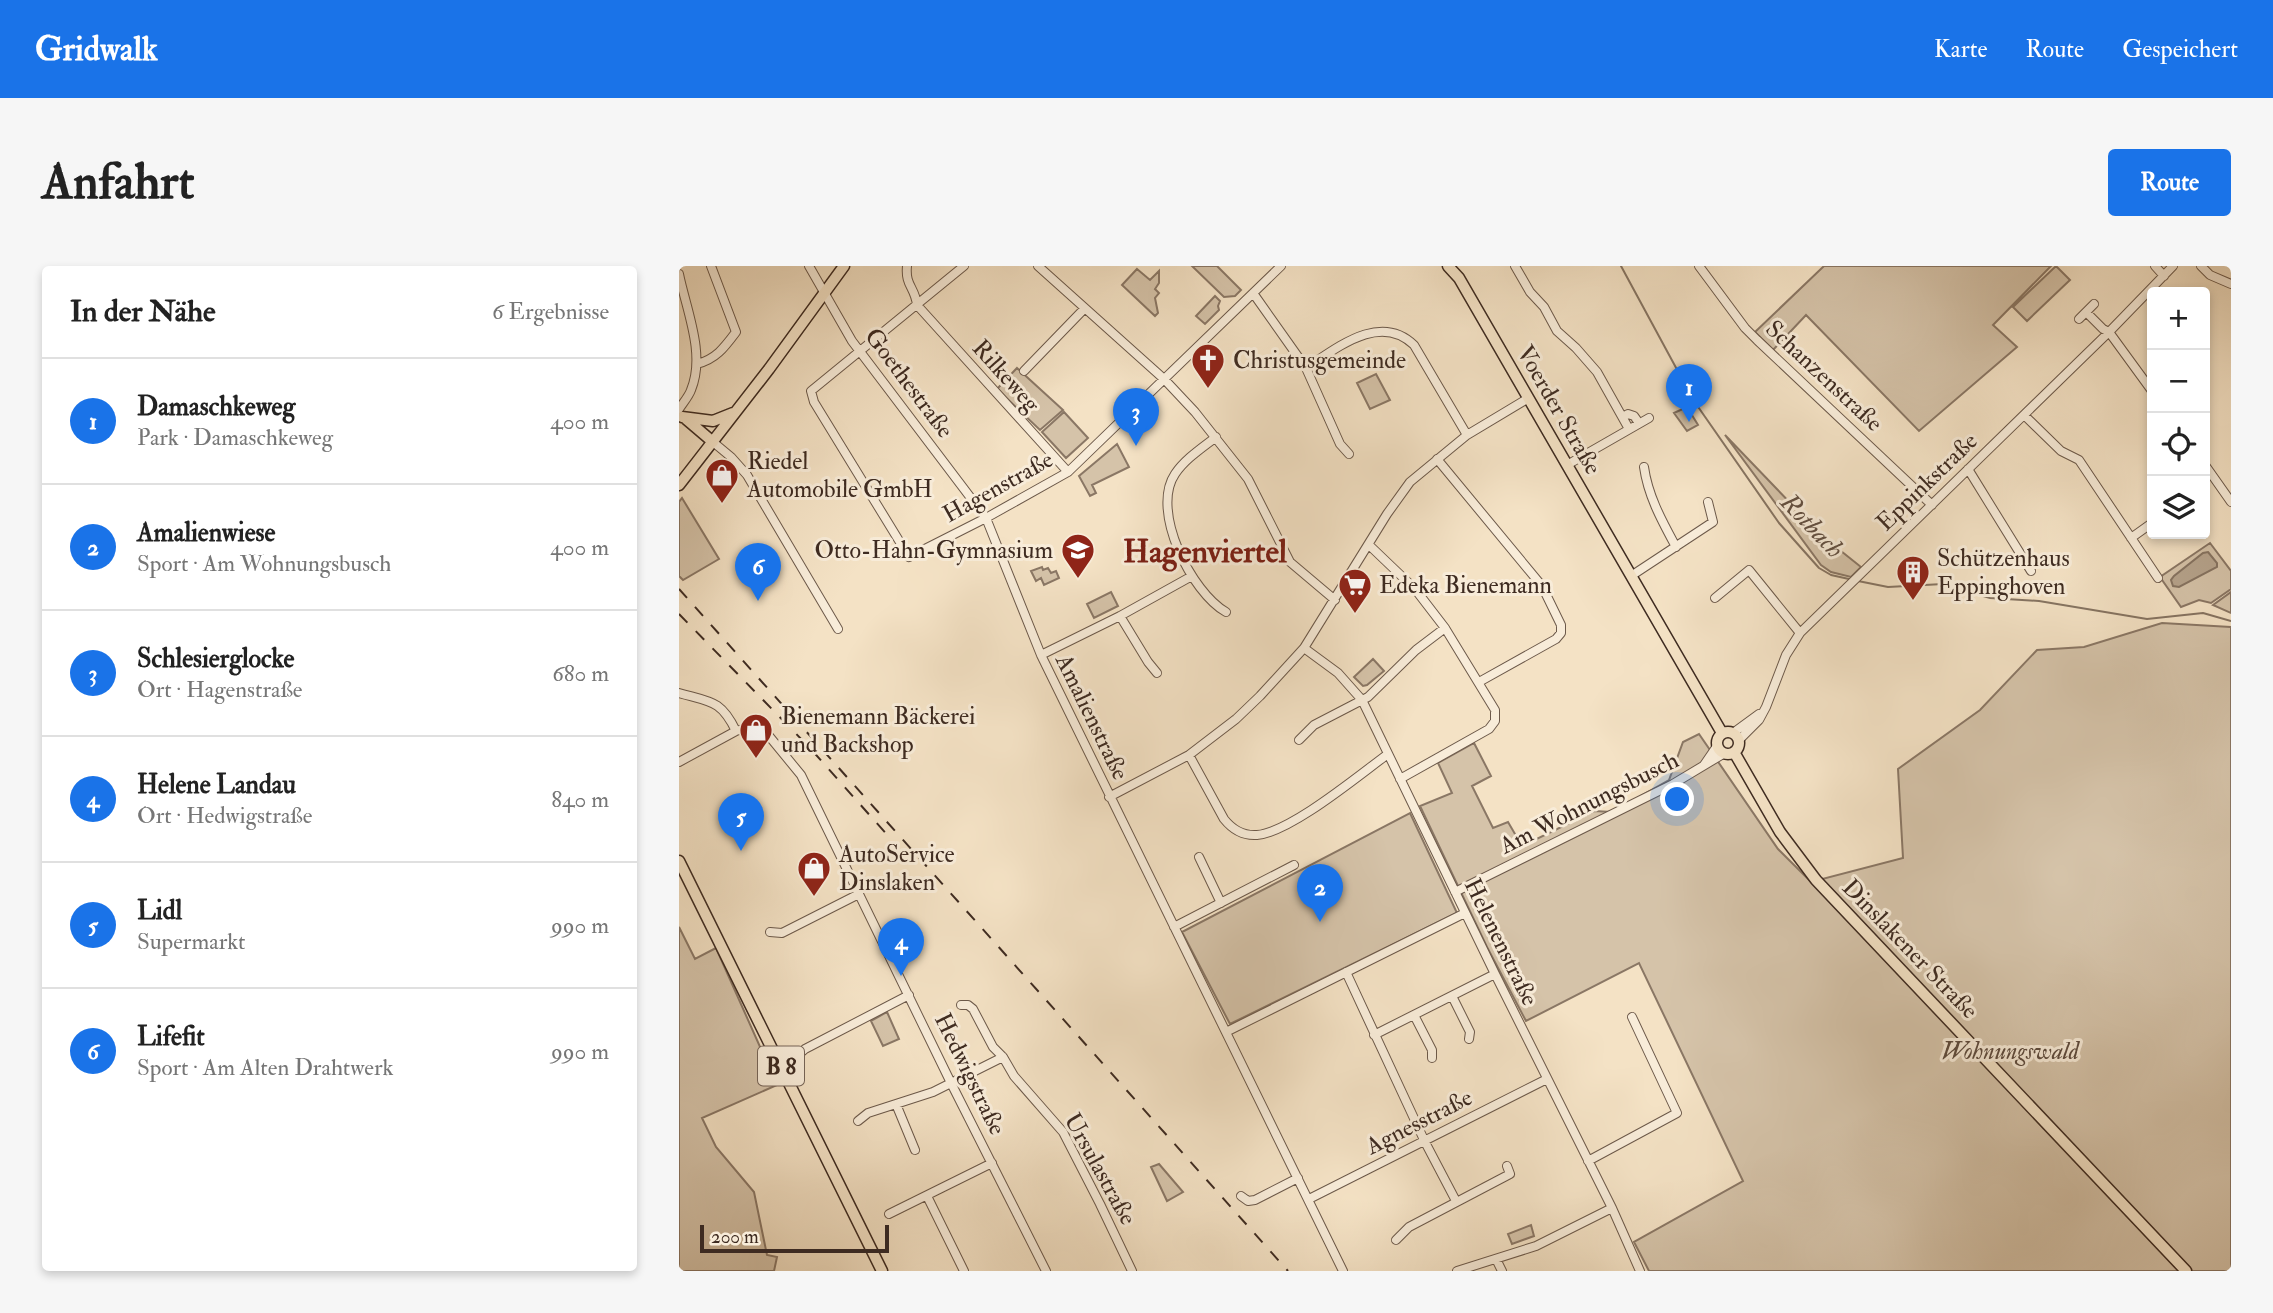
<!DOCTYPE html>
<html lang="de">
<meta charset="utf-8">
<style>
:root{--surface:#fff;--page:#f6f6f6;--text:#222;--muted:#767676;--line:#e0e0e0;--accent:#1a73e8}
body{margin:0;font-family:"IM FELL Double Pica",serif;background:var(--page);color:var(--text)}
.controls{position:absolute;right:21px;top:21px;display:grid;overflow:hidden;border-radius:7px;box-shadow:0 4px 10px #0003}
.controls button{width:63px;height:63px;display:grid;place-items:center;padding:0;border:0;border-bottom:2px solid var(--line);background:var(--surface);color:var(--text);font:35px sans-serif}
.scale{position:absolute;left:21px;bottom:18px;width:189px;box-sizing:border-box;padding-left:7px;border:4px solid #3e2b21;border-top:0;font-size:19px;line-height:24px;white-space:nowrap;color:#3e2b21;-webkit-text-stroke:5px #f8ecd9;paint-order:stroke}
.you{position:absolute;left:999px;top:534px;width:24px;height:24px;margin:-18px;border:5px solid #fff;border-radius:50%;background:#1a73e8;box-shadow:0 0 0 10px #1a73e833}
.badge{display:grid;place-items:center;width:46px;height:46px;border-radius:50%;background:var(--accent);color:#fff;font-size:23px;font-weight:700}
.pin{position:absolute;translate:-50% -58px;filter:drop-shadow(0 2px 4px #0008)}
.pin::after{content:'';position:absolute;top:37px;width:24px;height:21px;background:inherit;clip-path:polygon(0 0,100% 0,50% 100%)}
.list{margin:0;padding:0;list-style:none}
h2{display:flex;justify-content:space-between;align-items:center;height:91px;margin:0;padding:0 28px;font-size:30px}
h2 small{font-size:23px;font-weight:400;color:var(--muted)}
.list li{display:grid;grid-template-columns:46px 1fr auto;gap:21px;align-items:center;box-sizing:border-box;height:126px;padding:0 28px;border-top:2px solid var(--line)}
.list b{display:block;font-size:26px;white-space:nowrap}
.list p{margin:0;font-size:23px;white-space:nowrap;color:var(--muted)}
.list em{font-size:23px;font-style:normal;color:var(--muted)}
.icon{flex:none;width:38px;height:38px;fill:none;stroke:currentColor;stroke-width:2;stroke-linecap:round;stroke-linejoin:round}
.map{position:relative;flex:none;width:1552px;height:1005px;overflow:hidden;border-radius:7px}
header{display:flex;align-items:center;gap:42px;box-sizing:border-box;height:98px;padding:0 35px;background:var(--accent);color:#fff}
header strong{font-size:33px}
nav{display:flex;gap:38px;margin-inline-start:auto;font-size:24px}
.intro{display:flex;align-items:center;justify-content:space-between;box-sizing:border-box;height:168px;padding:0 42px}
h1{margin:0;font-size:49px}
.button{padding:18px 32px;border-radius:7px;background:var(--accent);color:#fff;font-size:24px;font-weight:700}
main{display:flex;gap:42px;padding:0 42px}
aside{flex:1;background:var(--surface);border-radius:7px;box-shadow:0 4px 10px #0003}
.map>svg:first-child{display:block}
.green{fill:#d5c3a9;stroke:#8a7765;stroke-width:2}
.water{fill:#b6a48d;stroke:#867462;stroke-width:2}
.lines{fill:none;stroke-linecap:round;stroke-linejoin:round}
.stream{stroke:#867462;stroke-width:2}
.minor-casing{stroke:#6c594a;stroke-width:10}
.major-casing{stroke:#3e2b21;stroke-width:13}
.minor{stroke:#f8ecd9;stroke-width:8}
.major{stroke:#f4e2c5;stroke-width:10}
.rail{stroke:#3e2b21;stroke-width:2;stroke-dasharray:12 12;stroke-linecap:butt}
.labels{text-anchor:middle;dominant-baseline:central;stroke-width:6;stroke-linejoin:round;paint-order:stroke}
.shield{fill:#f8ecd9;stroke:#766558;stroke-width:2}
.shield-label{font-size:23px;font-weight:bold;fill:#3e2b21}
.poi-label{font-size:24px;fill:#3e2b21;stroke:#f8ecd9;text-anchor:start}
.street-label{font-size:24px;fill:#3e2b21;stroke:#f8ecd9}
.park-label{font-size:24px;font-style:italic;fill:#5c493c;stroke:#f8ecd9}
.water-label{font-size:26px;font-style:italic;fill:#624f41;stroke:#f8ecd9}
.district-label{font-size:32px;font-weight:bold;fill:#7a1f14;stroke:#f8ecd9}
</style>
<header>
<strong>Gridwalk</strong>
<nav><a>Karte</a><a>Route</a><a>Gespeichert</a></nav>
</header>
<div class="intro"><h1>Anfahrt</h1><a class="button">Route</a></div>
<main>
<aside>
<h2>In der Nähe<small>6 Ergebnisse</small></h2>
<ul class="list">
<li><span class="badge">1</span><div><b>Damaschkeweg</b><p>Park · Damaschkeweg</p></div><em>400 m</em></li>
<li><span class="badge">2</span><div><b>Amalienwiese</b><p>Sport · Am Wohnungsbusch</p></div><em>400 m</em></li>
<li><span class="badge">3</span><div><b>Schlesierglocke</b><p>Ort · Hagenstraße</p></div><em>680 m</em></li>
<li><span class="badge">4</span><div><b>Helene Landau</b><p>Ort · Hedwigstraße</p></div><em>840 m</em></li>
<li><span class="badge">5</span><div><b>Lidl</b><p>Supermarkt</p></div><em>990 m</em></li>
<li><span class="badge">6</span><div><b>Lifefit</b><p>Sport · Am Alten Drahtwerk</p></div><em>990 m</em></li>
</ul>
</aside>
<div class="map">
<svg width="1552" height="1005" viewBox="0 0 1552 1005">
<rect width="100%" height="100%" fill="#f4e2c5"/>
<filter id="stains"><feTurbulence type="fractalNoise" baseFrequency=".00286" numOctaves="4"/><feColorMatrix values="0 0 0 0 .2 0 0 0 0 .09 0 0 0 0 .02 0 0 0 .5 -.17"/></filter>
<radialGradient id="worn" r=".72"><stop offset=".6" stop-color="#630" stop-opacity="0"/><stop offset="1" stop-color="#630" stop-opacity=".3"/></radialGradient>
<path class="green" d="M513,0H538L562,24L556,30L545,31Z
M1145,0H1372L1314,59L1338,81L1240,165L1127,49L1094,84L1076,66Z
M1377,0L1391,14L1348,55L1334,41Z
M458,3L471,14L480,5V17L476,23L480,27L476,32L479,47L476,50L443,19Z
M536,30L541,35L539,40L540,44L526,58L517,50Z
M338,102L384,144L361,164L318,123Z
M697,108L711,134L691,143L678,117Z
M1008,141L1019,159L1008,165L995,147Z
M385,146L409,172L387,192L363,166Z
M1046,169L1142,269L1182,301L1172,311L1152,306L1142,299Z
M438,178L450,201L413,219L417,227L411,230L400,210Z
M3,232L40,293L4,314L0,310V236Z
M1531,277L1552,305V323L1532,337L1520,334L1502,341L1481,311Z
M363,301L364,304L369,302L372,307L377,305L380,312L365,319L362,312L357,315L352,305Z
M432,326L439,340L415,352L408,338Z
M1552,326V347L1534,339Z
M1483,357L1552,361V1005H970L955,976L1064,915L960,697L847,755L808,681L741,540L773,527L759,497L795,477L812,510L793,520L814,562L829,556L843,580L915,545L933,546L990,514L1004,476L1020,468L1099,583L1132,616L1224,592L1219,503L1301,444L1358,384L1405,381Z
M694,393L705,405L688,419L684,420L675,411Z
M731,547L778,647L551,758L503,666Z
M0,661L16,693L37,682L98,819L23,852L37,881L75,926L88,989L98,991L95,1005H0Z
M208,746L220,773L204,780L192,755Z
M480,898L504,926L488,935L472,901Z
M852,959L855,970L833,978L829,968Z"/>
<path class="water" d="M1529,286L1538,297V301L1500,321L1494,320L1492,314L1495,310L1524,287Z"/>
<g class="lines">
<path class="stream" d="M942,0L1015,135L1100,257L1140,302L1152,309L1170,313
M1179,315L1209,321L1264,318L1311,332L1360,335L1468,353L1524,347L1552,355"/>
<defs>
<path id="minor" d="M130,0L173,75L307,252L362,389L664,1005
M228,0C226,20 236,21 238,39L389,206
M285,0L132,125L135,136L230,291L307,252L389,206L602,0
M359,0L485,113L516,146L569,213L611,296L656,334
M836,0L851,26L865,41L878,65L897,82L918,106L950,163
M1020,0L1066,62L1078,74L1253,239
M1476,0L1485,10
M1522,0L1531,9L1552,18
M0,8C7,43 27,88 12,124C10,130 4,137 0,143
M574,27L627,102L661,178L670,188
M1407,46L1415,38
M1400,53L1407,46L1424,63L1430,66L1473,125
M18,98C37,93 45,82 57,66L32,0
M627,102C658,82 701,46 735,79L788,169
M345,105L406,42
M1345,149L1382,185L1400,194L1479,312
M944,151L949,148L955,150L960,157
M537,171C523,182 506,193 496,208C471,245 513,327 547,346
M34,176L52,191L68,209L159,363
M758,193L863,320L882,359V367L877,373L800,416
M888,199L970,152
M1526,199L1552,236
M965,201C969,230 983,255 997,281
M1289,203L1352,305
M1452,272L1473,257
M690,279L736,323L766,362L816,444V455L810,463L721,513
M952,310L1034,256L1029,236
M1036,332L1070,304L1121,367
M441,350L469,396L478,407
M625,382L659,407L683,434L816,708L933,942L961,1005
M362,389L441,350L513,310
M0,427C32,436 42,434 57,465
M1054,467L1080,448
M620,474L635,459L689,431L737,384L766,362
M1060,474L1080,454L1087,441L1107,389L1121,367L1430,66L1494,0
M510,489L545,553C553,563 564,570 578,569C612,566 680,509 709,488
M0,496L57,465L72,461L81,463L90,470L122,509L272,817L367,1005
M1025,499L1038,480
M430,531L510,489L557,453L581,430L625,382L708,248L731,216L788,169L848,133
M520,591L542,637
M776,626L994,518L1044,488
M495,661L615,599
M91,666L103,667L180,628
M667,706L746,876L777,935
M773,730L791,766L790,773
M282,739H289L294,743L314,781L324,791L335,810L384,866L421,938L453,1005
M735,749L753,784V792
M547,766L786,647
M695,769L816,708
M118,790L126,783L230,729
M217,838L236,884
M179,855L189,847L254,826L324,791
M909,895L998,847L953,751
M248,930L285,1005
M562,930L569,935L576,934L619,912
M630,933L868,813
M210,948L313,897
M717,974L730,961L831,908L828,900
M817,993L823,1005
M778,1005L857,980L933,942"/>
<path id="major" d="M769,0L780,12L1043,467
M3,151L34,155L54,147
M7,153L34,176
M0,219L90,103L165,0
M1038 477a11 11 0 1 1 22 0a11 11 0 1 1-22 0Z
M1055,486L1101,566L1137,614L1507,1005
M0,595L203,1005"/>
</defs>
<use href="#minor" class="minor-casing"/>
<use href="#major" class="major-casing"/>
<use href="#minor" class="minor"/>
<use href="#major" class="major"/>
<path class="rail" d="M0,323L609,1005
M0,348L130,481L211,572"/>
</g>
<defs>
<symbol id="church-pin" viewBox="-11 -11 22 30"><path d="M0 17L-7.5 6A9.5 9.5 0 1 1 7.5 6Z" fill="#8f2418" stroke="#f8ecd9"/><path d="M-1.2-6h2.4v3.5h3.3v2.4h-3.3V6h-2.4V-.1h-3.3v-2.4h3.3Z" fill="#fff"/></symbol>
<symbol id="shop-pin" viewBox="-11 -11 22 30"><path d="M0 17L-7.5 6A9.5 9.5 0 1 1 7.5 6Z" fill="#8f2418" stroke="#f8ecd9"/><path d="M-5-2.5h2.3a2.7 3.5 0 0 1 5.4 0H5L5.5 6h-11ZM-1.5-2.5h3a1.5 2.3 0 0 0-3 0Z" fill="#fff"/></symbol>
<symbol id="school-pin" viewBox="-11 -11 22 30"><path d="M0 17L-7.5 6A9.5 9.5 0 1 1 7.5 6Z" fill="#8f2418" stroke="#f8ecd9"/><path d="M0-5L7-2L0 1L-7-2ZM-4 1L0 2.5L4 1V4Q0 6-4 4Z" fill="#fff"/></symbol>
<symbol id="building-pin" viewBox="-11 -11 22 30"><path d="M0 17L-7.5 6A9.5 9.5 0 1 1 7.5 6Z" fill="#8f2418" stroke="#f8ecd9"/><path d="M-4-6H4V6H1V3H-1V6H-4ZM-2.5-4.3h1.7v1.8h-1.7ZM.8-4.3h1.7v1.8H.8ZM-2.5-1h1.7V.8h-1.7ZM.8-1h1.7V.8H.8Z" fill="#fff"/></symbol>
<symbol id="supermarket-pin" viewBox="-11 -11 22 30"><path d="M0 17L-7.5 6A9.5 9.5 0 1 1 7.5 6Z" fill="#8f2418" stroke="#f8ecd9"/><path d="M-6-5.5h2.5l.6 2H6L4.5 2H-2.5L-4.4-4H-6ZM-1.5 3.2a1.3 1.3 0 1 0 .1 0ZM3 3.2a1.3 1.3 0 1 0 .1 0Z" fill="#fff"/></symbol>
</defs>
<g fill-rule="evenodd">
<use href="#church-pin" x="510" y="75" width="38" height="52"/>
<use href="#shop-pin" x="24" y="190" width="38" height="52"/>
<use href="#school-pin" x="380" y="265" width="38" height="52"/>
<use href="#building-pin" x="1215" y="287" width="38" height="52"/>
<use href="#supermarket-pin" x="657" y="300" width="38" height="52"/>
<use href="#shop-pin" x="58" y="445" width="38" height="52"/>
<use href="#shop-pin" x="116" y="583" width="38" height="52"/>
</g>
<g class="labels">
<rect class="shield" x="79" y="780.5" width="46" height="39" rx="5"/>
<g class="shield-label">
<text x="102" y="800">B 8</text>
</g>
<g class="poi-label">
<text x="554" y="94">Christusgemeinde</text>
<text x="68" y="195">Riedel<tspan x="68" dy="28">Automobile GmbH</tspan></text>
<text x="374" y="284" text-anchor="end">Otto-Hahn-Gymnasium</text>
<text x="1258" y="292">Schützenhaus<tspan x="1258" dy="28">Eppinghoven</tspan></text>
<text x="700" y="319">Edeka Bienemann</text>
<text x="102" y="450">Bienemann Bäckerei<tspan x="102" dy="28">und Backshop</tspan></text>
<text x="160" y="588">AutoService<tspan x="160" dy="28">Dinslaken</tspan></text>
</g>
<g class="street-label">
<text transform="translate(327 110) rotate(48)">Rilkeweg</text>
<text transform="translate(1145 110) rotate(43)">Schanzenstraße</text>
<text transform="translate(230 117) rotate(53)">Goethestraße</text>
<text transform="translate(880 144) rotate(60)">Voerder Straße</text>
<text transform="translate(1248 216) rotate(-44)">Eppinkstraße</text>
<text transform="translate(319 221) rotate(-29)">Hagenstraße</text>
<text transform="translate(413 451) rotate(64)">Amalienstraße</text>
<text transform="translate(910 537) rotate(-27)">Am Wohnungsbusch</text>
<text transform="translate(822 676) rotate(64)">Helenenstraße</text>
<text transform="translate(1231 683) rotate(46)">Dinslakener Straße</text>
<text transform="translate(291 808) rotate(64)">Hedwigstraße</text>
<text transform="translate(740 856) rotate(-27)">Agnesstraße</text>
<text transform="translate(421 903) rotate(61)">Ursulastraße</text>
</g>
<g class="park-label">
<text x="1331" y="785">Wohnungswald</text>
</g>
<g class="water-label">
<text transform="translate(1133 260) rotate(46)">Rotbach</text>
</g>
<g class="district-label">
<text x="526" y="286">Hagenviertel</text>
</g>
</g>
<rect width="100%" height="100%" filter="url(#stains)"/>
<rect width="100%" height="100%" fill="url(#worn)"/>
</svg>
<div class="controls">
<button>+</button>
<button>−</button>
<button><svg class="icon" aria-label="locate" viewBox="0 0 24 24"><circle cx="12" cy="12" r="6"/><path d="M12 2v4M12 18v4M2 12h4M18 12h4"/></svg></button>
<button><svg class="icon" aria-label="layers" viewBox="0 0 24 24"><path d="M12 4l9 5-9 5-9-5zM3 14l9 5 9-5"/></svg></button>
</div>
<div class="scale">200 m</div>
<div class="you"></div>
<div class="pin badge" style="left:1010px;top:156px">1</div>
<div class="pin badge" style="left:641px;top:656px">2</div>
<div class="pin badge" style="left:457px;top:180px">3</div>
<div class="pin badge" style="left:222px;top:710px">4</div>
<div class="pin badge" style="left:62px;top:585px">5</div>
<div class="pin badge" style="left:79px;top:335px">6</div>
</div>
</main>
